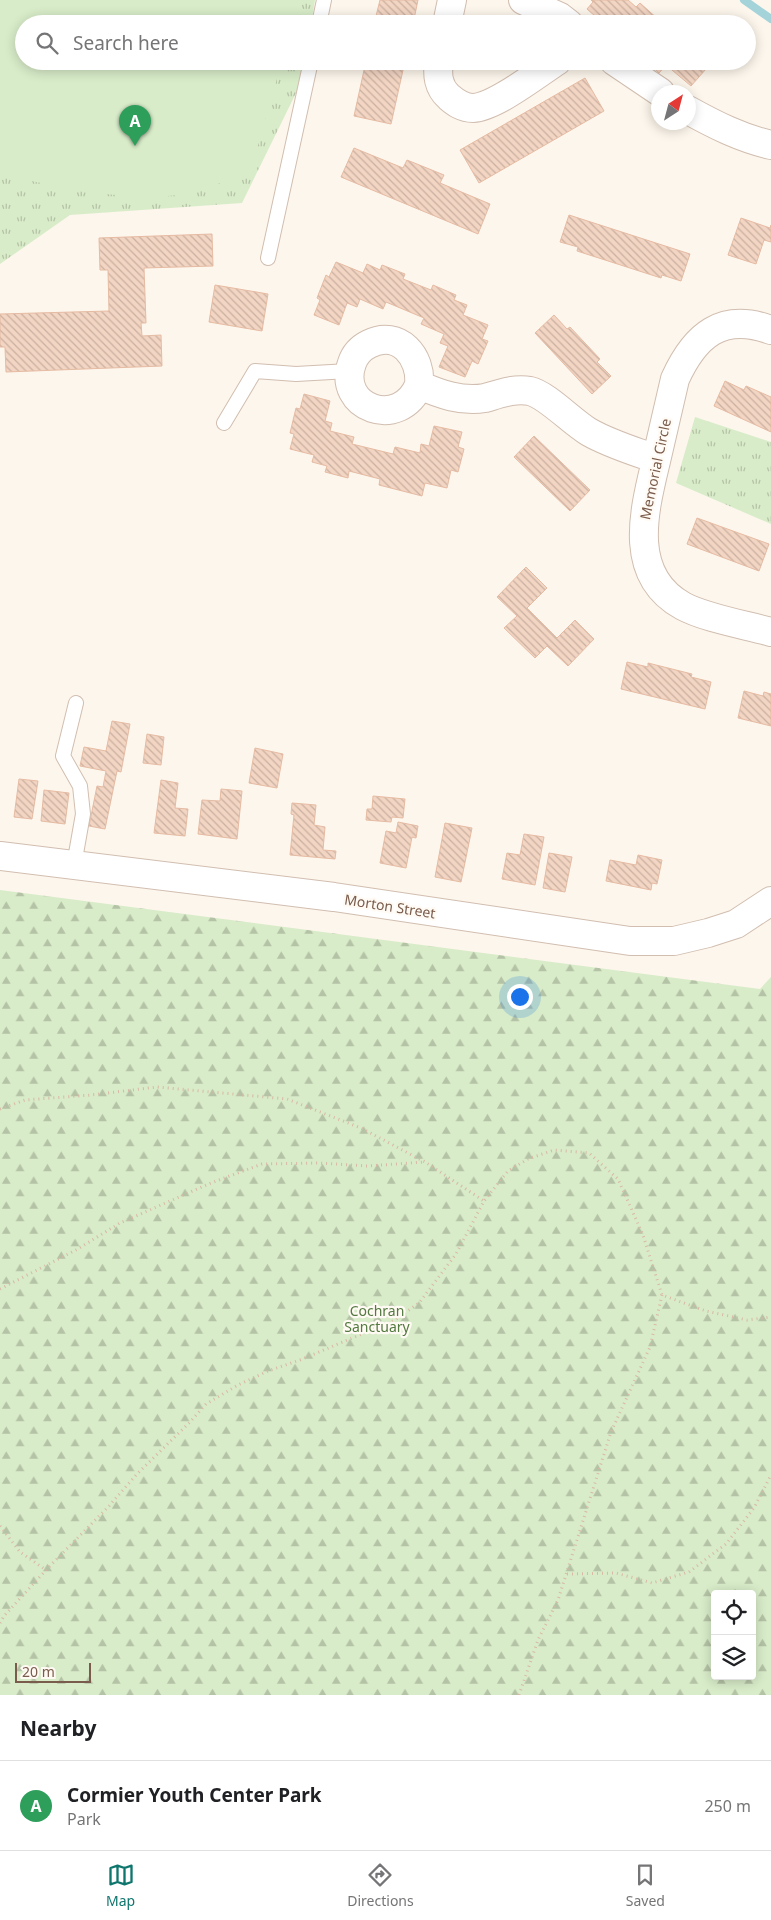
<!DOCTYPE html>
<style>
:root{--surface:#fff;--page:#f2f2f2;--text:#202124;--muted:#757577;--line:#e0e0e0;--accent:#0f766e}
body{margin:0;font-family:"Noto Sans",sans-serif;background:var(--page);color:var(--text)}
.controls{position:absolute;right:15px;bottom:15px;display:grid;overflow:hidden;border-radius:5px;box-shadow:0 2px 12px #0003}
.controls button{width:45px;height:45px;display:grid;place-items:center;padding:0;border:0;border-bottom:1px solid var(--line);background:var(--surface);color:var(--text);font:25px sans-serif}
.compass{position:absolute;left:651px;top:85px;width:45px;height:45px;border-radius:50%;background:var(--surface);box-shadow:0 2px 12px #0003;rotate:36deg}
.scale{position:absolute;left:15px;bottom:12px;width:76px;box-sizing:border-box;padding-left:5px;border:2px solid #7a5c4d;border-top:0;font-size:14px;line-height:18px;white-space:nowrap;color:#7a5c4d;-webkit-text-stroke:4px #fffaf3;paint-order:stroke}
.you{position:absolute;left:519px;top:996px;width:18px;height:18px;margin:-12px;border:4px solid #fff;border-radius:50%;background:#1a73e8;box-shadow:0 0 0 8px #1a73e833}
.badge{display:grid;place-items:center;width:32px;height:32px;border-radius:50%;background:var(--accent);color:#fff;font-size:16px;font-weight:700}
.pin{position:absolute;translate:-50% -41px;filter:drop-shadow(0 1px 2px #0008)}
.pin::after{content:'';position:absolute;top:26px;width:18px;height:15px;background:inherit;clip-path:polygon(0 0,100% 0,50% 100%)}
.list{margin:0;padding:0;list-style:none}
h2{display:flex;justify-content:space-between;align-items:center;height:65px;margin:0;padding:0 20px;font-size:21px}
h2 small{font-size:16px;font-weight:400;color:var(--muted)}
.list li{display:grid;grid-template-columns:32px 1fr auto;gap:15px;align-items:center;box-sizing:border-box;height:90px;padding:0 20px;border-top:1px solid var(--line)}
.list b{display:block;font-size:19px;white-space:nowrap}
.list p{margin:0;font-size:16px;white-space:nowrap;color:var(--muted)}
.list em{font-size:16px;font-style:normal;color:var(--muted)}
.icon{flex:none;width:28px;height:28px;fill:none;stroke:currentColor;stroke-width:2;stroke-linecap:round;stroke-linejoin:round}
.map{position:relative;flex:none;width:771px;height:1695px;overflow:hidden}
.search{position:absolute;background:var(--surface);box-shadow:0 2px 12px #0003;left:15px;right:15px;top:15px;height:55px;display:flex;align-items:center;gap:12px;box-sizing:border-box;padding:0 18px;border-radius:28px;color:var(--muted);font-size:19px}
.sheet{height:155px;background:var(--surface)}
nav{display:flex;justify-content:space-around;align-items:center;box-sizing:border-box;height:70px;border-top:1px solid var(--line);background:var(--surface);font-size:14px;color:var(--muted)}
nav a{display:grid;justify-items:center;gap:2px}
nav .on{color:var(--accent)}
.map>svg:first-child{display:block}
.grass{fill:url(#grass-tufts)}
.forest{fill:url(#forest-firs);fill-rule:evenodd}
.garden{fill:#d8ecc9}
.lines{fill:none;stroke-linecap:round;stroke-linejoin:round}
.stream{stroke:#a5d3da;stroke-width:8}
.building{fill:url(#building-back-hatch);stroke:#e6bba3}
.service-casing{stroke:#d1beb0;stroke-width:16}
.minor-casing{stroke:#d1beb0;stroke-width:30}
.path{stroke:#d9b8a5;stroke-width:3;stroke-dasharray:1 4;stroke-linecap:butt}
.service{stroke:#fff;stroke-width:14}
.minor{stroke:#fff;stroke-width:28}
.labels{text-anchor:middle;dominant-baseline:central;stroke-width:4.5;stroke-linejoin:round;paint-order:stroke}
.street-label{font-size:14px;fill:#7a5c4d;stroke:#fffaf3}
.park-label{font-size:14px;fill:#537a41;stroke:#fffaf3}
</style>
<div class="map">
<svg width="771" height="1695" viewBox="0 0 771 1695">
<defs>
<pattern id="grass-tufts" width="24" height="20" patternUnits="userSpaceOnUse" patternTransform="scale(1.25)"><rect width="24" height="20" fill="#d8ecc9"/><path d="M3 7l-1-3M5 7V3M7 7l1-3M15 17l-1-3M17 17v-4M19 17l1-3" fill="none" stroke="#b4c2a5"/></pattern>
<pattern id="forest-firs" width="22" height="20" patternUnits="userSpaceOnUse" patternTransform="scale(1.25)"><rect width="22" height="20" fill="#d8ecc9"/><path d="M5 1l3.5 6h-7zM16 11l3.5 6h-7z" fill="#b4c2a5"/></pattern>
<pattern id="building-back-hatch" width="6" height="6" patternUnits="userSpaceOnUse" patternTransform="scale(1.25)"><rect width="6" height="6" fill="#f3d5c3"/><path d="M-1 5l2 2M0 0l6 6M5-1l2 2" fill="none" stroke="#cab0a1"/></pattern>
</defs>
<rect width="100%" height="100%" fill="#fdf6ec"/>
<path class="grass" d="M0,0H315L311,24H24V61H303L298,89L242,203L70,215L0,264Z
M695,417L771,442V524L676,483Z"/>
<path class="forest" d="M0,890L760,989L771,977V1695H0ZM715,1594H752V1676H715Z"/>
<path class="garden" d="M0,0H299L293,24H24V61H282L251,170L196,193L149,198L83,192L27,180L0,173Z"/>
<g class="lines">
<path class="stream" d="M744,0L771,19"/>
</g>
<path class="building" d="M380,0H418L413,24H374Z
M591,0H628L636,7L640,3L659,20L656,24H604L587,9L593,2Z
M366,61H405L391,124L354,116Z
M646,61H713L691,86L666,65L659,73Z
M585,78L604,111L479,183L460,150Z
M354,148L403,168L407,160L444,175L440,183L490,204L478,234L341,177Z
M569,215L690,254L681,281L662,275L661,278L577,251L578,247L560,242Z
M741,218L770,228L771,225V242L764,240L756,264L728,255Z
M212,234L213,266L144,268L146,323H141L142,336L161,335L162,366L6,372L5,347H0V314L109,311L108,270H100L99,238Z
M336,262L363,273L367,264L380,270L382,265L405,274L403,279L431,290L433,285L456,295L454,300L467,305L463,315L488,325L482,339L488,341L478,364L472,361L465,377L439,367L448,346L440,343L444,334L421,324L424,318L386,302L383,309L360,299L357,307L347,303L339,325L314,315L320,300L317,298L326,275L329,277Z
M215,285L268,294L262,331L209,322Z
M554,315L567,329L570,327L600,359L597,362L611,376L592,394L535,333Z
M725,381L744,390L746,386L771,397V432L714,406Z
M304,394L330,401L325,421L332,423L330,431L354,437L352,444L393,454L395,447L420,453L421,444L429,446L434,426L462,432L458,447L464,449L458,472L451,470L447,488L425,483L422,496L379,485L380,479L349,471L348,478L325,472L327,466L312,462L314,455L290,449L294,434L290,433L296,408L300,409Z
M534,436L590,490L570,511L514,457Z
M697,518L769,544L759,571L687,544Z
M526,567L547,588L527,608L557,638L575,620L594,639L568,666L547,646L535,658L504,628L517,616L497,597Z
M627,662L648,667V663L692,674L691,677L711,682L705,709L621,689Z
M744,691L763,696L764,692L771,694V726L738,718Z
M112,721L130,724L121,772L117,771L105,829L89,826L97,786L103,787L106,771L80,766L84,747L106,751Z
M147,734L164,737L161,765L143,763Z
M255,748L283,754L277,788L249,783Z
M19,779L38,781L32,819L14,817Z
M161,780L178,783L175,808L188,809L185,836L154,833Z
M221,789L242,791L237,839L198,834L202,800L220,801Z
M44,790L69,793L65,824L41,821Z
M373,796L405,799L403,818L392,817L391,822L366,820L367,809H372Z
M292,803L316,805L314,825L325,827L323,850L336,851L335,859L290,855L294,815L291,814Z
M398,822L418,826L416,838L412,837L406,868L380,863L386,831L396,833Z
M445,823L472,828L461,882L435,877Z
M524,834L544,837L535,885L502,879L507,853L520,855Z
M549,853L572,857L565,892L543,888Z
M638,855L662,860L657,884L652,883L651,890L606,881L610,860L636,865Z"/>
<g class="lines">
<defs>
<path id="service" d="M319,24L324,0
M268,258L311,61
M224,423L255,371L296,374L349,371
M74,865L83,814L80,786L63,756L76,703"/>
<path id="minor" d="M523,0L560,17L569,24
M447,24L452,0
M439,61C437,75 438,87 449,97C456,103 463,108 473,108C495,107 537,74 557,61
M614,61L660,92
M688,110C715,125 741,138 771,145
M771,330C722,312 695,335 675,379C669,406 662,434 656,461C644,511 627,575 683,606C705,618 746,625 771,632
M419,385C400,431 336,408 352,363C355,354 361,348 369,344C399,329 422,357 419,385C440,394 461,402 485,398C499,394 514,388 530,391C547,395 572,422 589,432C610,444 634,451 656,459
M0,856L334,897L630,941H674L708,933L736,924L771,901"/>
</defs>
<use href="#service" class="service-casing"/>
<use href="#minor" class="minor-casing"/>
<path class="path" d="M0,1109L25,1100L91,1095L157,1087L287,1099L361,1128L425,1162L484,1201
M0,1289L76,1250L120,1223L211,1183L262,1164L319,1163L368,1166L424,1162
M0,1526L20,1552L46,1570
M567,1574L616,1573L652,1583L689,1572L726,1544L754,1508L771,1475
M0,1623L4,1616L46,1570L109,1506L137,1474L189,1423L206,1404L238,1385L268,1371L300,1360L395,1320L419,1303L456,1254L484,1201L508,1171L528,1159L554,1150L589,1153L618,1179L643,1235L662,1295L706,1311L747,1320L771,1317
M519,1695L538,1640L558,1600L611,1432L650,1347L662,1295"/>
<use href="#service" class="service"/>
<use href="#minor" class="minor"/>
</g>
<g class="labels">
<g class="street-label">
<text transform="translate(655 469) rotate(-78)">Memorial Circle</text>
<text transform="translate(390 906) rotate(9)">Morton Street</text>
</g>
<g class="park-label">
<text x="377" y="1310">Cochran<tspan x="377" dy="16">Sanctuary</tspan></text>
</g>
</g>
</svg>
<div class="controls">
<button><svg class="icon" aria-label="locate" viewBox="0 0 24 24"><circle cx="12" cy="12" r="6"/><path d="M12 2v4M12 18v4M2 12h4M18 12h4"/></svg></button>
<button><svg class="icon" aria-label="layers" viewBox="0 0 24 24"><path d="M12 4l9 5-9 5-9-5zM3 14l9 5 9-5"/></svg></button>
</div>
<svg class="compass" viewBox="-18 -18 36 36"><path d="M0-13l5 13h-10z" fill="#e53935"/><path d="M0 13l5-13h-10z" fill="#757577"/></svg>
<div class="scale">20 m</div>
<div class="you"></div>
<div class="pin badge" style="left:135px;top:146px;background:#2e9e5b">A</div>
<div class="search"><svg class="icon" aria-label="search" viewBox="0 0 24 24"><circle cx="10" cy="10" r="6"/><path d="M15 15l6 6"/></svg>Search here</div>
</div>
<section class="sheet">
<h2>Nearby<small></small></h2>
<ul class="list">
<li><span class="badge" style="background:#2e9e5b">A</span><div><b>Cormier Youth Center Park</b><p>Park</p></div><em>250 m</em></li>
</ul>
</section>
<nav>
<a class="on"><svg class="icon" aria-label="map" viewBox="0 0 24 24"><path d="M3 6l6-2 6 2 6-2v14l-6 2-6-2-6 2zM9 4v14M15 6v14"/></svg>Map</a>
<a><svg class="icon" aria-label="directions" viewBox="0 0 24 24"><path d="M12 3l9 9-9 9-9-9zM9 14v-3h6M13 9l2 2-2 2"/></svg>Directions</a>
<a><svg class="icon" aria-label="saved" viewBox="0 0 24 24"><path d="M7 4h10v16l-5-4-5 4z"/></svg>Saved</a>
</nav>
